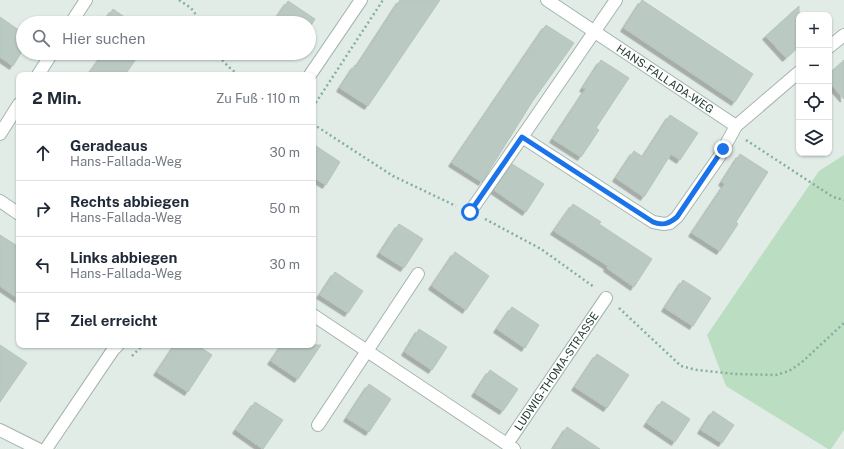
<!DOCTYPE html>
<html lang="de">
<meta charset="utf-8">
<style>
:root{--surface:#fff;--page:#f6f6f7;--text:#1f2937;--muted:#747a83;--line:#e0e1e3}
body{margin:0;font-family:"Public Sans",sans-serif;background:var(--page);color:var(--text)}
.controls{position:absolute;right:12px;top:12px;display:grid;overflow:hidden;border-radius:8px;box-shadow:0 1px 3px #0004}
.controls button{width:36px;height:36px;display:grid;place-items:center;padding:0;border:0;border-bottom:1px solid var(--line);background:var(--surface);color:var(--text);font:20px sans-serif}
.stop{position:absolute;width:12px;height:12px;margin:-9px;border:3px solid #1a73e8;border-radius:50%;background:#fff}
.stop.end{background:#1a73e8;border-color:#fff;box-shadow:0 1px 4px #0008}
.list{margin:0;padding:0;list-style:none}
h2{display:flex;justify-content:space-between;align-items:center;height:52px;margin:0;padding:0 16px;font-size:17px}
h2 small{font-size:13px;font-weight:400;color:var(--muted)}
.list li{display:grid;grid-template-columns:26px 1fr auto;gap:12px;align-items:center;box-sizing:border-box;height:56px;padding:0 16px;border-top:1px solid var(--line)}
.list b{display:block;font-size:15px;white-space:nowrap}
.list p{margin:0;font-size:13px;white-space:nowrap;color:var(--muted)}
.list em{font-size:13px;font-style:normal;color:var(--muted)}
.icon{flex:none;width:22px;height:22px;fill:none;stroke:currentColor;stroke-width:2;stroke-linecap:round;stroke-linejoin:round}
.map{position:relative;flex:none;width:844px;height:449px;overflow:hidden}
.search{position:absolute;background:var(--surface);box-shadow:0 1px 3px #0004;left:16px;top:16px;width:300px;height:44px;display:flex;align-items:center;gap:10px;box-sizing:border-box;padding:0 14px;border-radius:22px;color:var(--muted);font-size:15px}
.panel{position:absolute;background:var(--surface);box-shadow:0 1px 3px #0004;left:16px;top:72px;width:300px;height:276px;border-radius:8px}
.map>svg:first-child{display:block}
.green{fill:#bbddc2}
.building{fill:#bacac2;stroke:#b4c5bd;filter:url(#shadow)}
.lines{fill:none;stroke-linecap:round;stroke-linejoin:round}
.minor-casing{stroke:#a5b4ae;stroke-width:14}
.path{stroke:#83af9e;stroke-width:2.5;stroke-dasharray:2 3;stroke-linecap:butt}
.minor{stroke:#fff;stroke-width:12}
.route{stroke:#1a73e8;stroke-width:5}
.labels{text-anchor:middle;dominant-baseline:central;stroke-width:3;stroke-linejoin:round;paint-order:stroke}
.street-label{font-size:11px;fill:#223c34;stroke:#f2f8f5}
</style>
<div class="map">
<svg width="844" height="449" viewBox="0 0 844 449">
<defs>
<filter id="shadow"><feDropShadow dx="-3.5" dy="3.5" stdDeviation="0" flood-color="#0004"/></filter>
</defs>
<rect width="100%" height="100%" fill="#e2ece7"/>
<path class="green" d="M844,155V430L831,449H828L726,386L707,335L819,171Z"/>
<path class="building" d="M400,0H440L368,106L340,88L355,65L357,66Z
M642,0L753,74L735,102L624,28Z
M288,1L315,19L309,29V23H273Z
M799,6V46L786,58L766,36Z
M113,9L133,23H103Z
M0,17L23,33V50L13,66L0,57Z
M546,25L574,43L532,102L482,182L452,163Z
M104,53H140L125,75H88Z
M601,60L629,78L596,128L599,130L581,157L553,139L586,89L583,88Z
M844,60V99L829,82V74Z
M670,115L698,133L680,160L671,154L644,197L616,178L634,151L643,157Z
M313,144L340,162L326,185L313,177Z
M740,154L768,172L736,222L738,224L720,251L692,233L725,184L722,182Z
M512,164L544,184L526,212L494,190Z
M573,204L601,222L599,224L652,259L634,287L607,268L608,266L554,231Z
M399,224L423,239L404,268L380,253Z
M0,235L19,247V299L0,286Z
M455,252L489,276L466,310L432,286Z
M335,272L363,291L348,313L320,295Z
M683,280L711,298L693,326L665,308Z
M512,307L539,325L525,348L497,329Z
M419,329L447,347L432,370L405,352Z
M0,345L27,363L0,402Z
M175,345H197L212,355L188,392L157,372Z
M282,345H321L298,379L271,361Z
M597,354L629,375L607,408L575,387Z
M490,370L518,389L503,411L475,393Z
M369,384L391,399L369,432L347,418Z
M662,401L690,419L675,442L647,423Z
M255,402L283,420L263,449L236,430Z
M713,411L734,425L722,443L701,430Z
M567,427L600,449H553Z"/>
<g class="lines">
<defs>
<g id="minor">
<path id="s1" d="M547,0L736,126L799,72"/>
<path d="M616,0L522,137L653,222L664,224L670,223L677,217L719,157L736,126"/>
<path d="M71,23L86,0"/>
<path d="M829,47L844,35"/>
<path d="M38,75L52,53"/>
<path d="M310,75L361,0"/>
<path d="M0,134L19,104"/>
<path d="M0,201L19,214"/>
<path d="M470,212L522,137"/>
<path d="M313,315L514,449"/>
<path d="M318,425L418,274"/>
<path d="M0,430L38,449"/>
<path id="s2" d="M507,444L606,298"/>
<path d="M46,449L113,350L118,345"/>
</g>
</defs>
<use href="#minor" class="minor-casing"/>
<path class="path" d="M179,0L191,8L202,23
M215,53L231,69L239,75
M313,107L383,0
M313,124L393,176L456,206
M746,140L833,197L844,200
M485,219L541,249L594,287
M619,308L681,366L697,370L736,374L776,375L789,371L801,363L844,323
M132,356L143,345"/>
<use href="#minor" class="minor"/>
</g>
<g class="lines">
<path class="route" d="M470,212L522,137L653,222C662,226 669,224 677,217L723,149"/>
</g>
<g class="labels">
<g class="street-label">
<text stroke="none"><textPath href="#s1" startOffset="142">HANS-FALLADA-WEG</textPath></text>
<text stroke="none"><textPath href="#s2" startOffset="88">LUDWIG-THOMA-STRASSE</textPath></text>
</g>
</g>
</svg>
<div class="controls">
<button>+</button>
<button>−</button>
<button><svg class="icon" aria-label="locate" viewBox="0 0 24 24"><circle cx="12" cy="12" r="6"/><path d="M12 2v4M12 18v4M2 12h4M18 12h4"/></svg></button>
<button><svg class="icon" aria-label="layers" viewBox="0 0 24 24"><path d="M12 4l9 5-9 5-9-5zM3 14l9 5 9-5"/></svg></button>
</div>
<div class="stop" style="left:470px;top:212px"></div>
<div class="stop end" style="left:723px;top:149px"></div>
<div class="search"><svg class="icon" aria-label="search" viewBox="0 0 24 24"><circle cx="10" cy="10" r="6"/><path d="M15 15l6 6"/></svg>Hier suchen</div>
<section class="panel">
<h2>2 Min.<small>Zu Fuß · 110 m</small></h2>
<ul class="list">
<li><svg class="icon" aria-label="ahead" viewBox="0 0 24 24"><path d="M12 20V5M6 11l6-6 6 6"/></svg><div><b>Geradeaus</b><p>Hans-Fallada-Weg</p></div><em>30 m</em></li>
<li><svg class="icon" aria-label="right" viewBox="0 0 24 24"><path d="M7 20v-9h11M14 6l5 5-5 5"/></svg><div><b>Rechts abbiegen</b><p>Hans-Fallada-Weg</p></div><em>50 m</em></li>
<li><svg class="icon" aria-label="left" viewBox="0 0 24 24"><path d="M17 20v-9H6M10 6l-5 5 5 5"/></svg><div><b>Links abbiegen</b><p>Hans-Fallada-Weg</p></div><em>30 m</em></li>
<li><svg class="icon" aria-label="arrive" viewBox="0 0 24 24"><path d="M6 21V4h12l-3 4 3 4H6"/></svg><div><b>Ziel erreicht</b></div></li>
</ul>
</section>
</div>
